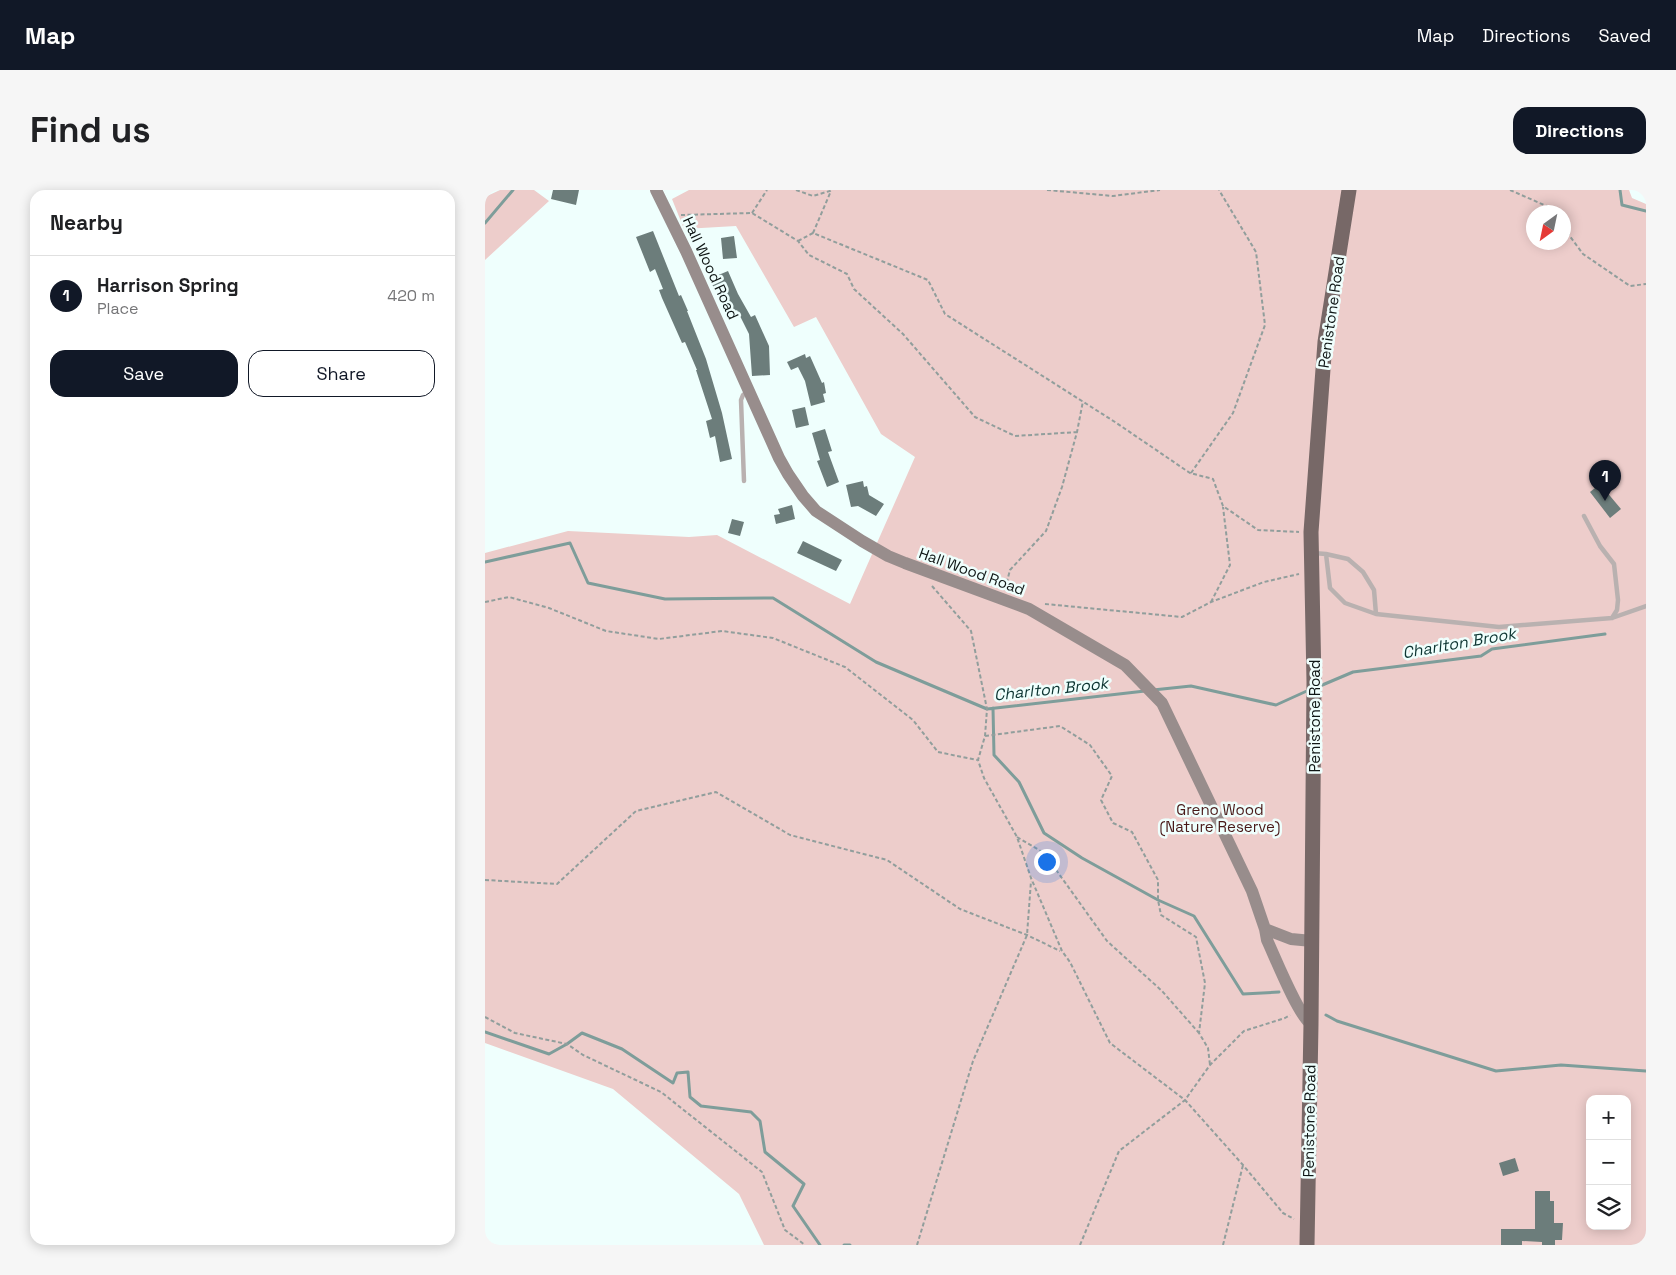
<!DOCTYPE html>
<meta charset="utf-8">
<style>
:root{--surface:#fff;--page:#f6f6f6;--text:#202124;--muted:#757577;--line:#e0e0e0;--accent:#111827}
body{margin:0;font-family:"Space Grotesk",sans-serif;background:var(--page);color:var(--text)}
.controls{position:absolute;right:15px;bottom:15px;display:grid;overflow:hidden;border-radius:10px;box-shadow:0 2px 12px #0003}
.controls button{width:45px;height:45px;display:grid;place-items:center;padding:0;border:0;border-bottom:1px solid var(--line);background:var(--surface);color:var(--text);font:25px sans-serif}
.compass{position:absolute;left:1041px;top:15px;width:45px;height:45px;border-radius:50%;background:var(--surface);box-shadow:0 2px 12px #0003;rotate:213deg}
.you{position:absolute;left:561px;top:671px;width:18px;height:18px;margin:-12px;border:4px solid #fff;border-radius:50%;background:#1a73e8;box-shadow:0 0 0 8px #1a73e833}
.badge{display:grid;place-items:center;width:32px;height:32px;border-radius:50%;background:var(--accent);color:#fff;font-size:16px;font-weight:700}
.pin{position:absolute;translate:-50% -41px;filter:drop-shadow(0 1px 2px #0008)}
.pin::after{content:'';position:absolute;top:26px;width:18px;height:15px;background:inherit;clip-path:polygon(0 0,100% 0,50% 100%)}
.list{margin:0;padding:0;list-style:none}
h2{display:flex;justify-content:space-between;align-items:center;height:65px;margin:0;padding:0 20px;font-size:21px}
h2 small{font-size:16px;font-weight:400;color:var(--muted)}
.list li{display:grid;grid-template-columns:32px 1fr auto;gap:15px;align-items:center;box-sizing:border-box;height:80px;padding:0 20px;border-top:1px solid var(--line)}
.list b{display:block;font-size:19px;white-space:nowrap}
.list p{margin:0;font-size:16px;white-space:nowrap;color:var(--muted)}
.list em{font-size:16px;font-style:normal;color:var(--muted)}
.actions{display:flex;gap:10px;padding:15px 20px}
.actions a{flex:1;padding:11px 0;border:1px solid var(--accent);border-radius:15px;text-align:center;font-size:18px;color:var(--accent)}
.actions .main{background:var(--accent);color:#fff}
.icon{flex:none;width:28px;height:28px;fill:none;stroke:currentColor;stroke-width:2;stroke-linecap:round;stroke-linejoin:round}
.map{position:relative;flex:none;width:1161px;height:1055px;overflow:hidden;border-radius:15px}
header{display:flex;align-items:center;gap:30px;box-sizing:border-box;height:70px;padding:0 25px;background:var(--accent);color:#fff}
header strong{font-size:24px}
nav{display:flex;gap:28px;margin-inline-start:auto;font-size:18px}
.intro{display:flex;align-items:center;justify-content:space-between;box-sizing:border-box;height:120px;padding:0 30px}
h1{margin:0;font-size:35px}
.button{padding:12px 22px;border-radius:15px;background:var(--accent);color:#fff;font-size:18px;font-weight:700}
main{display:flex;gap:30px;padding:0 30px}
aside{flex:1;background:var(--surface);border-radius:15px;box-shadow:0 2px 12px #0003}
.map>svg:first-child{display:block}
.green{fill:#edcdcb;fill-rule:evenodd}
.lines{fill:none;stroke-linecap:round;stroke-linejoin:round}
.stream{stroke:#7e9d9a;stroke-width:3}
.building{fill:#6c7d7b}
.path{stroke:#919e9c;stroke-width:2;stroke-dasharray:4 2.5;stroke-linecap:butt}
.service{stroke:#b9b1b0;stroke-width:4.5}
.secondary{stroke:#988d8c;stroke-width:12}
.trunk{stroke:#776867;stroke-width:15}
.labels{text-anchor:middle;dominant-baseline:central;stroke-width:5;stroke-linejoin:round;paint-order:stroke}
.street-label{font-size:15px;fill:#0f1615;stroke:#effffd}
.park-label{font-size:15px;fill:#491918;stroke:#effffd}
.water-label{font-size:16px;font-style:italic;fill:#0d3532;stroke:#effffd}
</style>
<header>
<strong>Map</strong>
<nav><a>Map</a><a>Directions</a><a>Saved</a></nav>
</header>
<div class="intro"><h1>Find us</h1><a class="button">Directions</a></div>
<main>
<aside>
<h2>Nearby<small></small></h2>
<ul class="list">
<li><span class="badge">1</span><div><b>Harrison Spring</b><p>Place</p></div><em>420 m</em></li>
</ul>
<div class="actions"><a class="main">Save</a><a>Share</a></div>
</aside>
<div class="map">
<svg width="1161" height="1055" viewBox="0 0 1161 1055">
<rect width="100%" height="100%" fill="#effffd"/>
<path class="green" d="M15,0H49L64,11L0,70V7Z
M204,0H1144L1147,8L1161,14V1055H279L254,1004L128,899L0,853V363L83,341L204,347L232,345L365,414L430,267L396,244L331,127L309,137L251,36L199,39L187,9ZM1048,22H1078V52H1048ZM1105,909H1142V1036H1105Z"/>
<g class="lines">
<path class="stream" d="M1135,0L1137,15L1161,21
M0,33L28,0
M0,372L85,353L103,393L180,409L288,408L391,472L502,519L660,501
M835,496L868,482L996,466L1007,459L1120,444
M668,500L706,496L791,515L824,500
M508,518L509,565L534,592L559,643L597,668L673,710L709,726L758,804L794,802
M841,825L852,831L1011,881L1076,875L1161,881
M0,842L64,864L82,854L97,843L137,859L188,893L192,883L203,882L205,907L216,916L266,922L275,931L280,962L319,994L308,1016L335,1055
M359,1055H365"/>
</g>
<path class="building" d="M68,0H94L91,15L66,9Z
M168,41L194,106L196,105L203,121H202L221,169L237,223L247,269L235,272L230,246L225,248L221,231L227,229L211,180H212L200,152L197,153L177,108L174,100L178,99L170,79L165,82L151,47Z
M249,46L252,68L238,69L236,48Z
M243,81L253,104L266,127L270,125L284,156L285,185L267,186L264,144L252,120L244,125L224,89Z
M320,164L321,168L325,166L337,193L339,192L341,203L338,204L340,212L326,216L320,191L313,177L306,180L302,172Z
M320,217L324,235L311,238L307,220Z
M340,239L347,261L343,262L354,292L342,297L332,271L335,270L327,243Z
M378,291L379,297L382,296L384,305L399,314L391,326L373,316L366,317L361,295Z
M1115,294L1136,319L1125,328L1105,302Z
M307,315L310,329L291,334L289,325L295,324L293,319Z
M247,329L259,332L255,346L243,343Z
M318,351L357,370L351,381L312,363Z
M1030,968L1034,981L1018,986L1014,973Z
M1050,1001H1065V1011H1069V1033H1078L1077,1050H1070V1055H1057V1052L1037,1051V1055H1016V1039H1050Z"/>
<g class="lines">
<path class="path" d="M311,0L328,6L348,0
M562,0L628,6L675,0
M1025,0L1066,18L1068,22
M267,23L282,0
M196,25L267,23L313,51L324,65L362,84L369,99L418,144L490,227L530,246L592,242
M1078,37L1098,64L1145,96L1161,94
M328,43L346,1
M313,51L328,43L443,90L460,124L630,232L705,283L728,289L738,316L773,340L814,342
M706,283L748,223L780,135L771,62L734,0
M447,396L486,441L502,519L500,546L493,570L499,588L532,647L546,688L577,761L585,772L625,853L700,910L758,975L798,1023L809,1029
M520,399L525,380L561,341L577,297L592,242L598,211
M0,412L24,407L64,418L121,441L174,449L237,441L288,448L360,477L428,530L453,562L492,570
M726,412L745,375L738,317
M560,414L697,427L726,412L779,392L814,384
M500,546L575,536L605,555L627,586L616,610L628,633L647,642L673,690V710L676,725L711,747L720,793L714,843L723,858L725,875
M532,647L559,663L622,751L677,801L714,843
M0,690L72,694L151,621L231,602L305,645L402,670L475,719L542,745L575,761
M0,827L30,843L82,854L98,865L176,902L277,982L300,1040L320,1055
M432,1055L488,871L542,745L546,691
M595,1055L634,961L700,910L725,875L759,841L800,828L805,825
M738,1055L758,975"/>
<path class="service" d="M259,291L256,210L258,205L262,202
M1099,326L1115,356L1129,374L1133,410L1132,420L1127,428
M828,363L841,364L845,398L860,413L891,424L1014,437L1127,428L1161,416
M841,364L863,369L878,382L889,400L891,424"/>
<path class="secondary" d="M171,0L201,61L294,268L303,284L318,306L331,321L377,351L403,366L420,373L544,419L640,475L677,513L767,701L780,739L806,749L827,751
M780,739L782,750C790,767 813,825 826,834"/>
<path class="trunk" d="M822,1055L826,834L829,492L826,342L840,152L864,0"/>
</g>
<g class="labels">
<g class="street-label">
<text transform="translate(226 78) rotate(65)">Hall Wood Road</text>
<text transform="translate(846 122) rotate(-82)">Penistone Road</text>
<text transform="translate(487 381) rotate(20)">Hall Wood Road</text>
<text transform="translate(829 526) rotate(-90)">Penistone Road</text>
<text transform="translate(824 931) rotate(-89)">Penistone Road</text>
</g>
<g class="park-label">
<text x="735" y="619">Greno Wood<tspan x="735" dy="17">(Nature Reserve)</tspan></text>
</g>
<g class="water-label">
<text transform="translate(974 453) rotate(-10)">Charlton Brook</text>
<text transform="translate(566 499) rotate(-6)">Charlton Brook</text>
</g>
</g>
</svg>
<div class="controls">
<button>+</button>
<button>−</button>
<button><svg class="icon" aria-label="layers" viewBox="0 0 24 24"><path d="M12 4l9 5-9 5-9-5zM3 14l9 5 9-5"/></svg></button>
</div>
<svg class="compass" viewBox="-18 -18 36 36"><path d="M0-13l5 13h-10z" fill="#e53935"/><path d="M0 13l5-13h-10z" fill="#757577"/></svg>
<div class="you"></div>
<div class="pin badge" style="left:1120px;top:311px">1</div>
</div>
</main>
